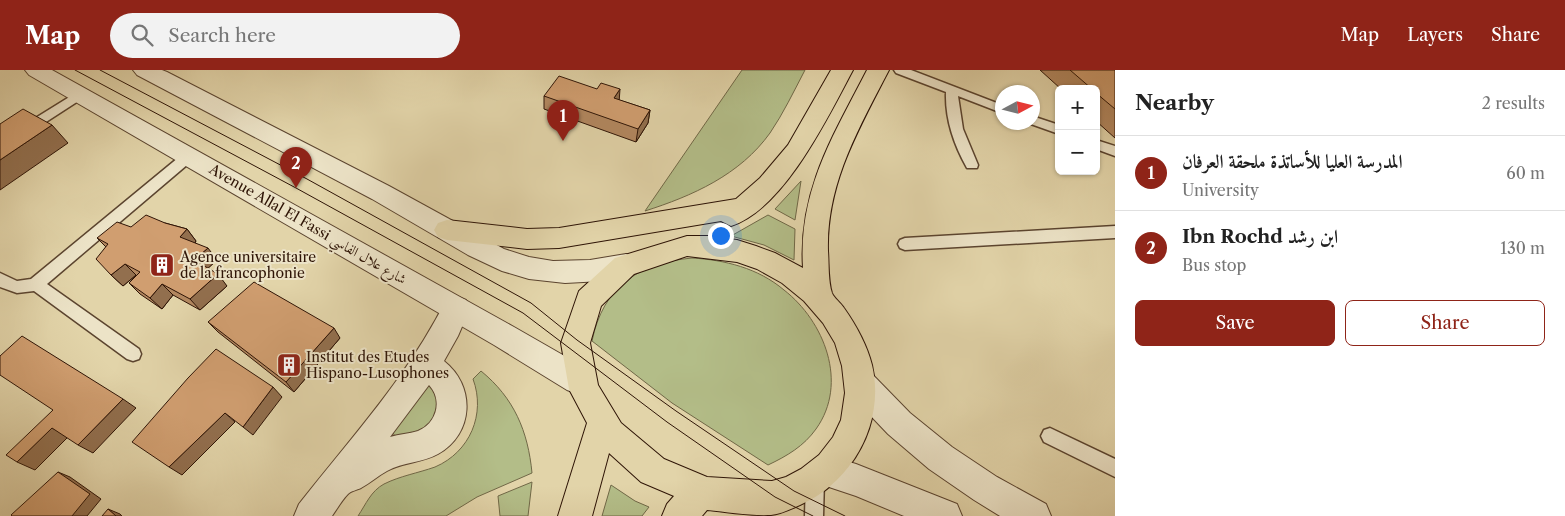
<!DOCTYPE html>
<meta charset="utf-8">
<style>
:root{--surface:#fff;--page:#f2f2f2;--text:#222;--muted:#767676;--line:#e0e0e0;--accent:#8f2418}
body{margin:0;font-family:"Libre Caslon Text",Amiri,serif;background:var(--page);color:var(--text)}
.controls{position:absolute;right:15px;top:15px;display:grid;overflow:hidden;border-radius:8px;box-shadow:0 1px 4px #0004}
.controls button{width:45px;height:45px;display:grid;place-items:center;padding:0;border:0;border-bottom:1px solid var(--line);background:var(--surface);color:var(--text);font:25px sans-serif}
.compass{position:absolute;left:995px;top:15px;width:45px;height:45px;border-radius:50%;background:var(--surface);box-shadow:0 1px 4px #0004;rotate:83deg}
.you{position:absolute;left:720px;top:165px;width:18px;height:18px;margin:-12px;border:4px solid #fff;border-radius:50%;background:#1a73e8;box-shadow:0 0 0 8px #1a73e833}
.badge{display:grid;place-items:center;width:32px;height:32px;border-radius:50%;background:var(--accent);color:#fff;font-size:16px;font-weight:700}
.pin{position:absolute;translate:-50% -41px;filter:drop-shadow(0 1px 2px #0008)}
.pin::after{content:'';position:absolute;top:26px;width:18px;height:15px;background:inherit;clip-path:polygon(0 0,100% 0,50% 100%)}
.list{margin:0;padding:0;list-style:none}
h2{display:flex;justify-content:space-between;align-items:center;height:65px;margin:0;padding:0 20px;font-size:21px}
h2 small{font-size:16px;font-weight:400;color:var(--muted)}
.list li{display:grid;grid-template-columns:32px 1fr auto;gap:15px;align-items:center;box-sizing:border-box;height:75px;padding:0 20px;border-top:1px solid var(--line)}
.list b{display:block;font-size:19px;white-space:nowrap}
.list p{margin:0;font-size:16px;white-space:nowrap;color:var(--muted)}
.list em{font-size:16px;font-style:normal;color:var(--muted)}
.actions{display:flex;gap:10px;padding:15px 20px}
.actions a{flex:1;padding:11px 0;border:1px solid var(--accent);border-radius:8px;text-align:center;font-size:18px;color:var(--accent)}
.actions .main{background:var(--accent);color:#fff}
.icon{flex:none;width:28px;height:28px;fill:none;stroke:currentColor;stroke-width:2;stroke-linecap:round;stroke-linejoin:round}
.map{position:relative;flex:none;width:1115px;height:446px;overflow:hidden}
header{display:flex;align-items:center;gap:30px;box-sizing:border-box;height:70px;padding:0 25px;background:var(--accent);color:#fff}
header strong{font-size:24px}
nav{display:flex;gap:28px;margin-inline-start:auto;font-size:18px}
.search{width:350px;height:45px;background:var(--page);display:flex;align-items:center;gap:12px;box-sizing:border-box;padding:0 18px;border-radius:28px;color:var(--muted);font-size:19px}
main{display:flex}
aside{flex:1;background:var(--surface)}
.map>svg:first-child{display:block}
.green{fill:#b3bd88;stroke:#706847}
.lines{fill:none;stroke-linecap:round;stroke-linejoin:round}
.service-casing{stroke:#5b442f;stroke-width:3}
.minor-casing{stroke:#5b442f;stroke-width:2}
.tertiary-casing{stroke:#5b442f;stroke-width:2}
.primary-casing{stroke:#2e1406;stroke-width:2}
.service{fill:#ece3c7;fill-rule:evenodd}
.minor{fill:#ece3c7;fill-rule:evenodd}
.tertiary{fill:#ece3c7;fill-rule:evenodd}
.primary{fill:#e2d4a9;fill-rule:evenodd}
.tram{stroke:#2e1406;stroke-width:1}
.wall{fill:#b38860;stroke:#2e1406}
.shaded-wall{fill:#926f4e;stroke:#2e1406}
.building{fill:#d09e70;stroke:#2e1406}
.labels{text-anchor:middle;dominant-baseline:central;stroke-width:4;stroke-linejoin:round;paint-order:stroke}
.street-label{font-size:14px;fill:#2e1406;stroke:#ece3c7}
.poi-label{font-size:14px;fill:#2e1406;stroke:#ece3c7;text-anchor:start}
</style>
<header>
<strong>Map</strong>
<div class="search"><svg class="icon" aria-label="search" viewBox="0 0 24 24"><circle cx="10" cy="10" r="6"/><path d="M15 15l6 6"/></svg>Search here</div>
<nav><a>Map</a><a>Layers</a><a>Share</a></nav>
</header>
<main>
<div class="map">
<svg width="1115" height="446" viewBox="0 0 1115 446">
<rect width="100%" height="100%" fill="#e2d4a9"/>
<filter id="stains"><feTurbulence type="fractalNoise" baseFrequency=".004" numOctaves="4"/><feColorMatrix values="0 0 0 0 .2 0 0 0 0 .09 0 0 0 0 .02 0 0 0 .5 -.17"/></filter>
<radialGradient id="worn" r=".72"><stop offset=".6" stop-color="#630" stop-opacity="0"/><stop offset="1" stop-color="#630" stop-opacity=".3"/></radialGradient>
<path class="green" d="M742,0H805C794,21 783,44 770,63C740,105 692,126 645,141Z
M801,111L795,150L775,139Z
M768,145L795,159L794,190L764,175L731,166Z
M692,188C725,190 758,198 784,220C824,251 849,313 816,359C804,376 787,386 768,395L672,333L592,271C603,217 638,193 692,188Z
M481,301C514,328 528,361 532,403L477,427L446,446H358C366,434 371,421 384,414C400,406 418,403 435,397C470,382 486,344 473,309Z
M430,314L439,317L437,347L420,363L395,367L392,360L425,317Z
M532,412L528,446H500L498,426Z
M611,415L635,431L649,437L642,446H602Z"/>
<g class="lines">
<defs>
<path id="service" d="M894,0H911L1002,35V43L958,26L963,59L978,95L977,98H967C954,75 945,49 946,22L896,3Z
M79,21L83,22L85,25L83,28L29,63H21L19,60L21,57Z
M1032,46L1059,55V64L1028,53L1032,52Z
M1096,70L1115,76V86L1096,79Z
M189,81L194,83L195,86L194,89L47,214L139,279L141,284L139,289L133,291L127,289L34,221L17,223L0,217V203L17,211L31,209L184,83Z
M1115,156V168L905,180L900,178L898,174L900,170L905,168Z
M1050,358L1115,389V407L1044,372L1041,366L1044,360Z
M815,400L821,403L824,409L823,446H805L806,409L809,403Z"/>
<path id="minor" d="M456,226L466,230L470,238L458,266L444,291C476,316 474,364 438,384C422,393 403,392 387,401C378,406 370,413 361,418C357,420 351,421 348,424C342,430 337,439 332,446H294L299,434C351,368 409,305 446,230ZM429,315C443,330 437,353 418,361C409,364 399,364 390,367Z"/>
<path id="tertiary" d="M25,0H52L514,257L589,300L593,310L589,320L578,324L567,320L494,275L29,5Z
M133,0H162L167,2L389,116L504,179L529,187L553,191L590,190L626,184L635,187L639,195L635,203L602,211L565,213L529,209L502,201L468,185L372,129L137,5Z
M860,299L871,303L910,343L952,377L997,407L1046,434L1051,446H1000L974,430L929,399L888,364L849,323L845,313L849,303Z
M826,385L856,394L957,434L962,446H904L856,426L814,412L810,401L814,390Z"/>
<path id="primary" d="M831,0H853C828,47 784,139 731,156L721,151L559,178L527,179L447,170L438,167L434,160L438,153L447,150L527,159L559,158L736,129L760,108L788,75Z
M867,0H889C859,58 826,114 828,181C829,194 828,211 832,223C834,228 841,233 844,238C856,255 867,275 872,295C886,352 852,413 800,435C791,439 781,444 771,445C750,446 728,442 707,440L702,446H662L667,434L674,426L641,412L609,383L592,446H558L587,353L569,319L561,273L579,221L615,188L687,166H708L737,170L756,176L775,183L803,198C798,121 833,66 867,0ZM687,186L737,192L757,199L782,213L804,231L823,253L835,273L842,296L845,323L841,350L833,367L819,385L801,399L786,407L772,411L707,407L664,389L621,353L598,315L590,273L601,236L634,204Z"/>
</defs>
<use href="#service" class="service-casing"/>
<use href="#minor" class="minor-casing"/>
<use href="#tertiary" class="tertiary-casing"/>
<use href="#primary" class="primary-casing"/>
<use href="#service" class="service"/>
<use href="#minor" class="minor"/>
<use href="#tertiary" class="tertiary"/>
<use href="#primary" class="primary"/>
<path class="tram" d="M75,0L296,118L523,243L667,352L775,427L813,446
M100,0L307,109L531,233L577,270L676,341L794,421L845,446"/>
</g>
<path class="wall" d="M1040,0H1115V68L1096,51V19H1061Z
M544,26L619,30L650,40L648,53L636,72L544,39Z
M165,153L187,159L196,171L195,173L217,190L208,198L227,216L200,240L173,225L162,239L140,224L129,213L136,205L123,216L111,205L106,177L97,168Z
M208,252L340,268L294,322L218,262Z"/>
<path class="shaded-wall" d="M620,19L619,33L614,28Z
M650,40L648,53L636,72L638,59Z
M52,55L68,73L0,120V90Z
M187,159L196,171L190,179L180,167Z
M208,178L217,190L204,202L194,190Z
M125,194L136,205L123,216L111,205Z
M218,204L227,216L200,240L190,229Z
M162,214L173,225L162,239L150,228Z
M334,258L340,268L294,322L286,312Z
M273,317L282,327L253,365L243,357Z
M123,329L136,338L93,383L78,375Z
M225,343L235,352L182,405L169,397Z
M52,358L68,367L35,400L17,392Z
M58,402L70,407L101,429L87,446H72Z
M108,439L120,444L122,446H116Z"/>
<path class="building" d="M1070,0H1115V39L1096,23V19H1092Z
M559,6L597,19L601,13L620,19L614,28L650,40L638,59L544,26Z
M23,39L52,55L0,90V54Z
M146,145L165,153L187,159L180,167L208,178L194,190L218,204L190,229L162,214L150,228L129,213L140,202L125,194L111,205L96,189L108,174L97,168L117,152L131,157Z
M254,212L334,258L286,312L208,252Z
M22,266L123,329L78,375L52,358L17,392L6,385L53,340L0,305V286Z
M216,279L273,317L243,357L225,343L169,397L132,372L188,308Z
M58,402L90,424L72,446H12L11,445Z
M108,439L116,446H102Z"/>
<defs>
<symbol id="building-square" viewBox="-11 -11 22 22"><rect x="-9" y="-9" width="18" height="18" rx="4" fill="#8f2418" stroke="#ece3c7"/><path d="M-4-6H4V6H1V3H-1V6H-4ZM-2.5-4.3h1.7v1.8h-1.7ZM.8-4.3h1.7v1.8H.8ZM-2.5-1h1.7V.8h-1.7ZM.8-1h1.7V.8H.8Z" fill="#fff"/></symbol>
</defs>
<g fill-rule="evenodd">
<use href="#building-square" x="148" y="181" width="28" height="28"/>
<use href="#building-square" x="275" y="281" width="28" height="28"/>
</g>
<g class="labels">
<g class="street-label">
<text transform="translate(308 154) rotate(30)">Avenue Allal El Fassi شارع علال الفاسي</text>
</g>
<g class="poi-label">
<text x="180" y="187">Agence universitaire<tspan x="180" dy="16">de la francophonie</tspan></text>
<text x="306" y="287">Institut des Etudes<tspan x="306" dy="16">Hispano-Lusophones</tspan></text>
</g>
</g>
<rect width="100%" height="100%" filter="url(#stains)"/>
<rect width="100%" height="100%" fill="url(#worn)"/>
</svg>
<div class="controls">
<button>+</button>
<button>−</button>
</div>
<svg class="compass" viewBox="-18 -18 36 36"><path d="M0-13l5 13h-10z" fill="#e53935"/><path d="M0 13l5-13h-10z" fill="#767676"/></svg>
<div class="you"></div>
<div class="pin badge" style="left:563px;top:71px">1</div>
<div class="pin badge" style="left:296px;top:118px">2</div>
</div>
<aside>
<h2>Nearby<small>2 results</small></h2>
<ul class="list">
<li><span class="badge">1</span><div><b>المدرسة العليا للأساتذة ملحقة العرفان</b><p>University</p></div><em>60 m</em></li>
<li><span class="badge">2</span><div><b>Ibn Rochd ابن رشد</b><p>Bus stop</p></div><em>130 m</em></li>
</ul>
<div class="actions"><a class="main">Save</a><a>Share</a></div>
</aside>
</main>
